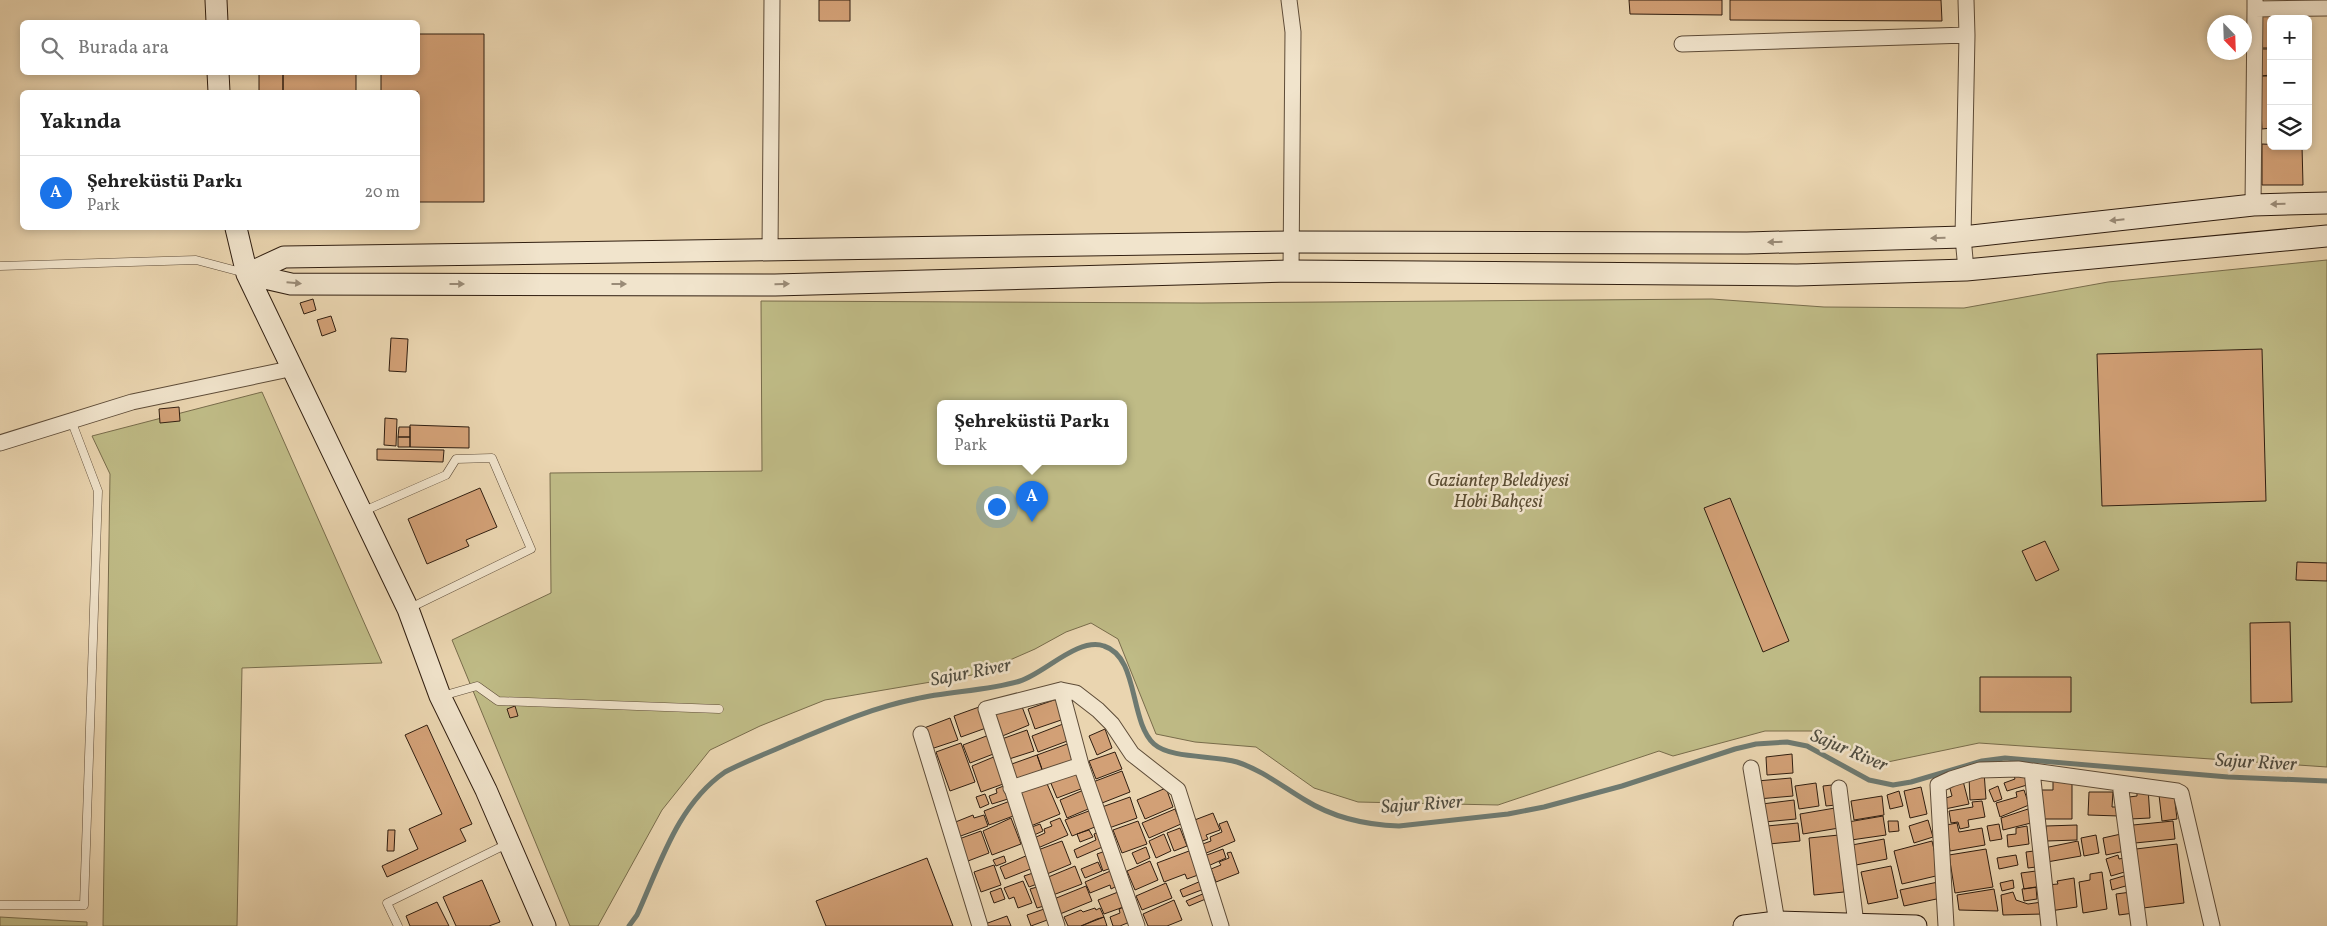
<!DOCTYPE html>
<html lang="tr">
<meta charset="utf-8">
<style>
:root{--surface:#fff;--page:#f6f6f6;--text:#222;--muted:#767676;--line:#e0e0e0;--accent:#1a73e8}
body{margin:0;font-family:Vollkorn,serif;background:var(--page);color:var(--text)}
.controls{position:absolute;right:15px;top:15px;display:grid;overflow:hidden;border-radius:8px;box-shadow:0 2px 8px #0003}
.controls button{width:45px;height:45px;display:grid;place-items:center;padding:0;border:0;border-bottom:1px solid var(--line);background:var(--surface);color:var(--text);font:25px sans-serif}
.compass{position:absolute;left:2207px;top:15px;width:45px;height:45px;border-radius:50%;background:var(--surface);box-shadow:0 2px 8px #0003;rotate:157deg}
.you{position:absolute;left:996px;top:506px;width:18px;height:18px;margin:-12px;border:4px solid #fff;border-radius:50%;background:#1a73e8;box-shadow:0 0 0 8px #1a73e833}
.badge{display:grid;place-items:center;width:32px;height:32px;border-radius:50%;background:var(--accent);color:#fff;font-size:16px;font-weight:700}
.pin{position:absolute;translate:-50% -41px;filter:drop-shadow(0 1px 2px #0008)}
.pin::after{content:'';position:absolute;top:26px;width:18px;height:15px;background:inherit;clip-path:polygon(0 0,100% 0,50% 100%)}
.popup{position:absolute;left:937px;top:400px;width:190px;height:65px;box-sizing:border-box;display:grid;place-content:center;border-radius:8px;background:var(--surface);filter:drop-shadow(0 1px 4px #0005);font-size:16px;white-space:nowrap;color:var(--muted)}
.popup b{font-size:19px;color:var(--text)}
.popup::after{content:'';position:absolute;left:50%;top:100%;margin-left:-10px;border:10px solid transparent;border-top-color:var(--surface)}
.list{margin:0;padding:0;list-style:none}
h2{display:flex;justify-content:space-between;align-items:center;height:65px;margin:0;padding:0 20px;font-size:21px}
h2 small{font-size:16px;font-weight:400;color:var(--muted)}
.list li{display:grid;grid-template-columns:32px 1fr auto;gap:15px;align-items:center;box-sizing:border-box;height:75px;padding:0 20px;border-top:1px solid var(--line)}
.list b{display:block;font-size:19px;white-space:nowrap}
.list p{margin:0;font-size:16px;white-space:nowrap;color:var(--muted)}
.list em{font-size:16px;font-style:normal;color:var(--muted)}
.icon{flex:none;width:28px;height:28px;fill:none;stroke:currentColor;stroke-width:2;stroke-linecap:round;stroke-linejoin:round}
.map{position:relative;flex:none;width:2327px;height:926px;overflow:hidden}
.search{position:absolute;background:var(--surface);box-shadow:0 2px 8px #0003;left:20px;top:20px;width:400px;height:55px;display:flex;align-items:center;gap:12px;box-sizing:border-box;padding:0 18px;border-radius:8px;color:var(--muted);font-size:19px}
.panel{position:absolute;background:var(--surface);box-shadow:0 2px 8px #0003;left:20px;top:90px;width:400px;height:140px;border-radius:8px}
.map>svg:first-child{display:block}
.green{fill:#bfbb86;stroke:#786c4b;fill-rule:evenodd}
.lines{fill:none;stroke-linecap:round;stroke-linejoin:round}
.stream{stroke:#6e7a71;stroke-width:5}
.building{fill:#d2a076;stroke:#301e10}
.lane-casing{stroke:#5e4c38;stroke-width:9}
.street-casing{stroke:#5e4c38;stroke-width:17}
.secondary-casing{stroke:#301e10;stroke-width:23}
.lane{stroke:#f1e4cc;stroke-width:8}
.street{stroke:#f1e4cc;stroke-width:15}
.secondary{stroke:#f1e4cc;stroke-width:21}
.oneway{fill:#9a8b77}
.labels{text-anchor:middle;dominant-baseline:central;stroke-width:5;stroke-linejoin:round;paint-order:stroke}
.park-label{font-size:18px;font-style:italic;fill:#5b4d33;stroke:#f1e4cc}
.water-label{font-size:19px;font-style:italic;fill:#4f4c40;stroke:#f1e4cc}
</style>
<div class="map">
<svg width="2327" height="926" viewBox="0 0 2327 926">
<rect width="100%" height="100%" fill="#ead5b0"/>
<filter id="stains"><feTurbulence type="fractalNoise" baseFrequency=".004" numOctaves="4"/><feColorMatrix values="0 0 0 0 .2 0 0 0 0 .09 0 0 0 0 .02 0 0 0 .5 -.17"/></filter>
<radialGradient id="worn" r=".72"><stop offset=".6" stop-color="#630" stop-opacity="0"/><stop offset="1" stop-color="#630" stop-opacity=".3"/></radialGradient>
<path class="green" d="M2327,260V767L1979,743L1878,764L1813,731H1765L1673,756L1659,751L1498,805L1358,802L1314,788L1256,747L1195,742L1156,734L1118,639L1091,623L1066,632L1035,649L978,674L825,700L760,726L710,750L662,810L598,926H570L452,640L551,593L550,473L762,471L761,301L1202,303L1712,299L1824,307L1964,308L2108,282ZM941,403H1123V461H941Z
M262,392L382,663L242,668L237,926H103L110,474L92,436Z
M0,917L87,922V926H0Z"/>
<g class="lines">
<path class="stream" d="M629,926L637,915C660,865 677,805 725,772C746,761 768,753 790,743C831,726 871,708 915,699C949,691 987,691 1020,681C1045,673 1078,637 1104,646C1139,657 1129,721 1154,744C1171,759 1214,755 1237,762C1262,770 1283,787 1305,800C1334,818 1366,825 1399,826L1508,814L1544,807L1622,786L1735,749L1756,744L1787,742L1807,746L1869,780L1893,785L1911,782L1982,761L2005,758L2228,777L2327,781"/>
</g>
<path class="building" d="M819,0H850V21H819Z
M1629,0H1722V15L1630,14Z
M1730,0H1941L1942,21L1730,20Z
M2299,12V19H2271V48H2259L2258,13Z
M418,34H484V202H418V92H381V72H418Z
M2259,49H2271V75L2260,76Z
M259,72H283V92H259Z
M283,72H356V92H283Z
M2259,76H2271V128L2262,129Z
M2262,144L2302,146L2303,185H2262Z
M313,299L316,310L304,314L300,303Z
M331,316L336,331L322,336L317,320Z
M391,338L408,339L406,372L389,371Z
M2262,349L2266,501L2102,506L2097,354Z
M179,407L180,421L160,423L159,409Z
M385,418L397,419L396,446L384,445Z
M410,425L469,427V448L410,447Z
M399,427H410V437H398Z
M398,437H410V447H398Z
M377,449L444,450L443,462L377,460Z
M480,488L497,527L466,540L469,546L427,564L408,519Z
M1730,498L1789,641L1763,652L1704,508Z
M2045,541L2059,570L2036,581L2022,551Z
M2297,562L2327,563V581L2296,580Z
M2290,622L2292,702L2251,703L2250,623Z
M1980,677H2071V712H1980Z
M1060,698L1067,718L1035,729L1028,709Z
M1021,704L1029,725L1000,737L992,715Z
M515,706L518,716L510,718L507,709Z
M979,707L986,728L961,737L954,716Z
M950,718L958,740L931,749L924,728Z
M1063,724L1070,740L1038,752L1032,736Z
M427,725L472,824L460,829L466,841L387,877L382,866L418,849L409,829L442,814L405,735Z
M1105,729L1112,748L1097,755L1089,736Z
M1027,730L1034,751L1006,760L999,740Z
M989,735L996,753L970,763L963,745Z
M961,743L975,782L950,791L936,752Z
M1070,743L1077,763L1044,775L1037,755Z
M1115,752L1122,769L1096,779L1089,761Z
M1792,754L1793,773L1767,775L1766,757Z
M1037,755L1044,775L1016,785L1009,765Z
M996,756L1006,783L981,792L972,766Z
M1079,770L1086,787L1057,798L1050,781Z
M1122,771L1130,792L1102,803L1093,782Z
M1984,772L1986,799L1970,800L1969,777Z
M2024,773L2027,785L2007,791L2004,783L2015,779L2014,776Z
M1962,777L1969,804L1945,809L1943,799L1952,796L1948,781Z
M1791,778L1793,796L1758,799L1757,781Z
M1045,779L1060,814L1026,828L1017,791Z
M2053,779H2072V819H2038V790H2053Z
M1816,783L1819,806L1799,809L1795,786Z
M1006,785L1011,798L992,804L989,796L997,793L996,789Z
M1832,785L1836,805L1826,806L1823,786Z
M1998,786L2002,799L1994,802L1989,790Z
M1921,787L1927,814L1910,818L1904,791Z
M1166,788L1173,807L1145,819L1137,800Z
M2148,788L2150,818L2130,819L2129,797L2137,796V789Z
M1086,789L1093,807L1067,818L1060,800Z
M2024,790L2029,805L2000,817L1996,803L2017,797L2016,792Z
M1899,791L1903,806L1890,809L1887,795Z
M2089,792H2113L2112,807H2120L2119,816L2088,815Z
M985,794L989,804L980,808L976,797Z
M2174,794L2177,819L2162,821L2159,795Z
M1882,796L1884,815L1854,820L1851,801Z
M1130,797L1137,818L1109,828L1102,807Z
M1794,800L1796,819L1764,822L1762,804Z
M1010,801L1016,815L989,825L984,811Z
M1982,801L1985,817L1968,820L1969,827L1960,829L1958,822L1951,823L1949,811L1973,807L1972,802Z
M1835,808L1839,828L1803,834L1800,814Z
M1094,809L1100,825L1072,836L1065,820Z
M1175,809L1181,824L1149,838L1142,823Z
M2028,809L2031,823L2003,830L2001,818Z
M1213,813L1220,830L1206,835L1208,839L1197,843L1192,821Z
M973,815L974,818L984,815L988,826L958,837L953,823Z
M1883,816L1886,835L1851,840L1848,822Z
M1011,818L1021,844L992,855L983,831Z
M1060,818L1068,835L1038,848L1034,838L1045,833L1044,829L1052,826L1050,822Z
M1928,820L1933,837L1914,843L1909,826Z
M1138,821L1147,844L1122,853L1113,830Z
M1227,821L1235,841L1204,854L1200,845L1211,841L1210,837L1222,832L1219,824Z
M1888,821H1898L1899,831L1889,832Z
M2173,821L2175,839L2135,843L2133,825Z
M1798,823L1800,841L1769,844L1767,826Z
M1957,823L1959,832L1982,828L1985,845L1950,851L1946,825Z
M1040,824L1043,831L1032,836L1029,828Z
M1999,824L2002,839L1990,841L1987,826Z
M2077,825V840L2047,841L2046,826Z
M2027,826L2029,844L2008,847L2007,835L2016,834V828Z
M1180,828L1187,846L1174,851L1167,833Z
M388,830H395L394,851H387Z
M1089,830L1093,837L1080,842L1077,834Z
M981,831L989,853L968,861L959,839Z
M1101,831L1107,845L1077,858L1074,850L1096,840L1094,834Z
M1164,834L1171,851L1156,858L1149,841Z
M2121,834L2125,851L2106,855L2103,838Z
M1839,835L1844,892L1814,895L1809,838Z
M2096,835L2099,853L2084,856L2081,838Z
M1884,839L1887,859L1856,865L1852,845Z
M1062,841L1071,864L1047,874L1038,850Z
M1932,841L1940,875L1902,884L1894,851Z
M2078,841L2081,856L2047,862L2044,848Z
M2177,844L2184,903L2143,908L2136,849Z
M1146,847L1150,858L1137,864L1132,853Z
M1223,849L1226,858L1208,866L1204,856Z
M1986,849L1993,887L1955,893L1949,855Z
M1108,850L1114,867L1103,871L1097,854Z
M1189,851L1198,875L1187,879L1185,874L1164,882L1157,863Z
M2034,851L2036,867L2028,868L2026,852Z
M1231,852L1239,873L1216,882L1211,869L1221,865L1219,862L1229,858L1227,853Z
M1028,855L1033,868L1005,879L1000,867Z
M2016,855L2018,865L1999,869L1997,858Z
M2118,855L2119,859L2124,858L2128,871L2111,876L2106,859Z
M1004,856L1006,862L996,866L993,860Z
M927,858L953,926H826L816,901Z
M1150,861L1158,880L1135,890L1127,871Z
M1098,862L1102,871L1085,878L1081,869Z
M994,865L1001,885L981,892L974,872Z
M1075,866L1082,884L1053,895L1046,878Z
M1891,866L1898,898L1868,904L1861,872Z
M1115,869L1121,884L1111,889L1110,885L1090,893L1085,882Z
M2036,871L2038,887L2024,889L2021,873Z
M2102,872L2107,909L2083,913L2079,882L2090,880V874Z
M1033,873L1037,884L1029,887L1024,876Z
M2127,875L2129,885L2112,890L2110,880Z
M2074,878L2077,907L2050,911L2047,885L2058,884L2057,881Z
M482,880L500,922L489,926H456L443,897Z
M2013,880L2014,888L2002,891L2000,883Z
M1023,881L1032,903L1018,908L1014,897L1009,899L1004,888Z
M1201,881L1204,889L1183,897L1180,890Z
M1938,882L1941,898L1904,906L1900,890Z
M1166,883L1172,898L1142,910L1136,896Z
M1086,886L1092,901L1060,914L1054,899Z
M1037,887L1044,906L1037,908L1030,889Z
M2036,887L2037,899L2024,901L2022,889Z
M1001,888L1005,899L994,903L990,892Z
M1994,889L1998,911L1959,910L1957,895Z
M1123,890L1129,905L1104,914L1098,900Z
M2013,892L2016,900L2028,904L2042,902L2043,914L2003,915L2001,895Z
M2131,892L2134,913L2119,915L2116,894Z
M1205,893L1208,898L1189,906L1186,901Z
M1174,900L1182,920L1167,926H1148L1143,914Z
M437,902L449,926H410L406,916Z
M1126,906L1132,921L1120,926H1113L1110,917L1120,913L1119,909Z
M1047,908L1050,919L1031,926L1027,915Z
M1095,908L1096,910L1100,908L1104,917L1081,926H1068L1064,917L1081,910L1083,912Z
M1007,916L1011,926H986L985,924Z
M1104,917L1107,926H1081L1097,919Z"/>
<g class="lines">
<defs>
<path id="lane" d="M0,266L196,260L245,273
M364,511L446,475L456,459L492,458L531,549L410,608
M442,696L477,686L498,701L719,709
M0,905H84L98,491L71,420
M398,926L387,903L507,844"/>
<path id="street" d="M1289,0L1293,32L1291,271
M2255,0V9L2327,8
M1682,44L1967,35
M2253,205L2255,9
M770,250L772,0
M1966,270L1963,237L1967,35L1966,0
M0,443L132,402L294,368
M1061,690L1081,765L1137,926
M921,734L980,926
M1751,768L1777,922
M2032,771L2049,926
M2120,783L2139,926
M1011,788L1081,765
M1839,788L1856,924
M1057,926L986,709L1061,690L1076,693L1098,710L1112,724L1132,754L1178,790L1221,926
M1946,926L1938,785L1951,779L1980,770L2018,769L2177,791L2181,793L2212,926"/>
<path id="secondary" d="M216,0L217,22
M218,72L219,92
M236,228L247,274L408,609L440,696L486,790L545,926
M247,274L284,257L1292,242L1747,243L1963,237L2253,205L2327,203
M247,274L291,284L775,285L1291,271L1797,275L1966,270L2327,236
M1744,926L1777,922L1916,926"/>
</defs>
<use href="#lane" class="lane-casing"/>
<use href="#street" class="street-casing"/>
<use href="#secondary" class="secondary-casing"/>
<use href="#lane" class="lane"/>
<use href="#street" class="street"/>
<use href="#secondary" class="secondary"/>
</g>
<defs><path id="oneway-solid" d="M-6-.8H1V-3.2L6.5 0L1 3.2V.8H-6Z" transform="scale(1.25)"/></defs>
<g class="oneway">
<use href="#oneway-solid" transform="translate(2278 204) rotate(179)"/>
<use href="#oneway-solid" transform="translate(2117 220) rotate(174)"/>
<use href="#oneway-solid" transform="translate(1938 238) rotate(179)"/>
<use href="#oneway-solid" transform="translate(1775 242) rotate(179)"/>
<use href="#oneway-solid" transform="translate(294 283) rotate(5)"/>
<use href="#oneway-solid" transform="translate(457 284)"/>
<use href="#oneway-solid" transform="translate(619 284)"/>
<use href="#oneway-solid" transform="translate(782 284) rotate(-1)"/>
</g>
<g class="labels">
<g class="park-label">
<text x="1498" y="481">Gaziantep Belediyesi<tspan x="1498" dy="21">Hobi Bahçesi</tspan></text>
</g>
<g class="water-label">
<text transform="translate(971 673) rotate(-11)">Sajur River</text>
<text transform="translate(1849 751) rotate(23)">Sajur River</text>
<text transform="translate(2256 763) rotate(3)">Sajur River</text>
<text transform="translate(1422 805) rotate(-4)">Sajur River</text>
</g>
</g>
<rect width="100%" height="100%" filter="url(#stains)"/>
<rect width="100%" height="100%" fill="url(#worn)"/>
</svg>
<div class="controls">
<button>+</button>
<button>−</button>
<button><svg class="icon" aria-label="layers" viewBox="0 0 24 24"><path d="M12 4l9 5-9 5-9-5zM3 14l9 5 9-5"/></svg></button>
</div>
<svg class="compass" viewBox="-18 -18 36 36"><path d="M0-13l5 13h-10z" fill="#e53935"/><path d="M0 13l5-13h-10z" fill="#767676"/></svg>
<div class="you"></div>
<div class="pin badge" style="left:1032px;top:522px">A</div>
<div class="popup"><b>Şehreküstü Parkı</b>Park</div>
<div class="search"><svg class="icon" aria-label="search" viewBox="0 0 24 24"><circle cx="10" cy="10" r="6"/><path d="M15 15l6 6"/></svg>Burada ara</div>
<section class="panel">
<h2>Yakında<small></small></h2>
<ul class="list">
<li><span class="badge">A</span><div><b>Şehreküstü Parkı</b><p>Park</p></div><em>20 m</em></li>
</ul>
</section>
</div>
